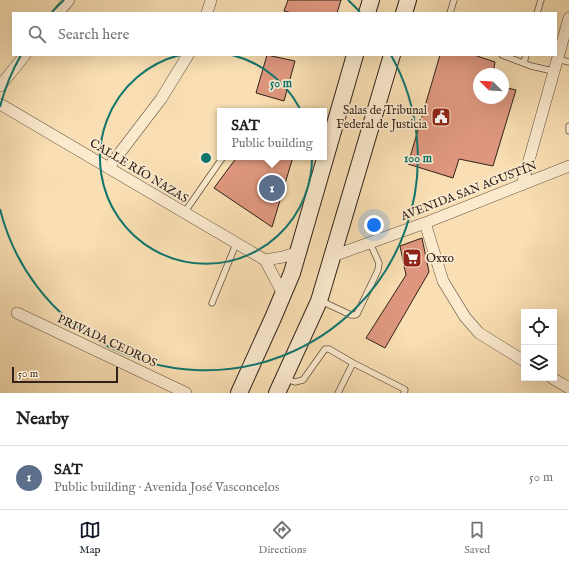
<!DOCTYPE html>
<meta charset="utf-8">
<style>
:root{--surface:#fff;--page:#f6f6f6;--text:#202124;--muted:#757577;--line:#e0e0e0;--accent:#111827}
body{margin:0;font-family:"IM FELL English",serif;background:var(--page);color:var(--text)}
.controls{position:absolute;right:12px;bottom:12px;display:grid;overflow:hidden;border-radius:0px;box-shadow:0 4px 16px #0002}
.controls button{width:36px;height:36px;display:grid;place-items:center;padding:0;border:0;border-bottom:1px solid var(--line);background:var(--surface);color:var(--text);font:20px sans-serif}
.compass{position:absolute;left:473px;top:68px;width:36px;height:36px;border-radius:50%;background:var(--surface);box-shadow:0 4px 16px #0002;rotate:294deg}
.scale{position:absolute;left:12px;bottom:10px;width:106px;box-sizing:border-box;padding-left:4px;border:2px solid #30221a;border-top:0;font-size:11px;line-height:14px;white-space:nowrap;color:#30221a;-webkit-text-stroke:3px #fbeace;paint-order:stroke}
.you{position:absolute;left:374px;top:225px;width:14px;height:14px;margin:-10px;border:3px solid #fff;border-radius:50%;background:#1a73e8;box-shadow:0 0 0 6px #1a73e833}
.badge{display:grid;place-items:center;width:26px;height:26px;border-radius:50%;background:var(--accent);color:#fff;font-size:13px;font-weight:700}
.pin{position:absolute;translate:-50% -50%;border:2px solid #fff;box-shadow:0 1px 4px #0006}
.popup{position:absolute;left:217px;top:108px;width:110px;height:52px;box-sizing:border-box;display:grid;place-content:center;border-radius:0px;background:var(--surface);filter:drop-shadow(0 1px 3px #0005);font-size:13px;white-space:nowrap;color:var(--muted)}
.popup b{font-size:15px;color:var(--text)}
.popup::after{content:'';position:absolute;left:50%;top:100%;margin-left:-8px;border:8px solid transparent;border-top-color:var(--surface)}
.list{margin:0;padding:0;list-style:none}
h2{display:flex;justify-content:space-between;align-items:center;height:52px;margin:0;padding:0 16px;font-size:17px}
h2 small{font-size:13px;font-weight:400;color:var(--muted)}
.list li{display:grid;grid-template-columns:26px 1fr auto;gap:12px;align-items:center;box-sizing:border-box;height:64px;padding:0 16px;border-top:1px solid var(--line)}
.list b{display:block;font-size:15px;white-space:nowrap}
.list p{margin:0;font-size:13px;white-space:nowrap;color:var(--muted)}
.list em{font-size:13px;font-style:normal;color:var(--muted)}
.icon{flex:none;width:22px;height:22px;fill:none;stroke:currentColor;stroke-width:2;stroke-linecap:round;stroke-linejoin:round}
.map{position:relative;flex:none;width:569px;height:393px;overflow:hidden}
.search{position:absolute;background:var(--surface);box-shadow:0 4px 16px #0002;left:12px;right:12px;top:12px;height:44px;display:flex;align-items:center;gap:10px;box-sizing:border-box;padding:0 14px;border-radius:0px;color:var(--muted);font-size:15px}
.sheet{height:116px;background:var(--surface)}
nav{display:flex;justify-content:space-around;align-items:center;box-sizing:border-box;height:56px;border-top:1px solid var(--line);background:var(--surface);font-size:11px;color:var(--muted)}
nav a{display:grid;justify-items:center;gap:2px}
nav .on{color:var(--accent)}
.map>svg:first-child{display:block}
.building{fill:#de977e;stroke:#30221a}
.lines{fill:none;stroke-linecap:round;stroke-linejoin:round}
.lane-casing{stroke:#625140;stroke-width:7}
.street-casing{stroke:#625140;stroke-width:12}
.secondary-casing{stroke:#30221a;stroke-width:18}
.lane{stroke:#fbeace;stroke-width:5.5}
.street{stroke:#fbeace;stroke-width:11}
.secondary{stroke:#fbeace;stroke-width:16}
.ring{fill:none;stroke:#0f766e;stroke-width:2}
.labels{text-anchor:middle;dominant-baseline:central;stroke-width:3.5;stroke-linejoin:round;paint-order:stroke}
.poi-label{font-size:12px;fill:#30221a;stroke:#fbeace;text-anchor:end}
.street-label{font-size:12px;fill:#30221a;stroke:#fbeace}
.centre{fill:#0f766e;stroke:#fbeace;stroke-width:2}
.ring-label{font-size:12px;text-anchor:middle;font-weight:bold;fill:#0f766e;stroke:#fbeace;stroke-width:3.5;stroke-linejoin:round;paint-order:stroke}
</style>
<div class="map">
<svg width="569" height="393" viewBox="0 0 569 393">
<rect width="100%" height="100%" fill="#f9dfb3"/>
<filter id="stains"><feTurbulence type="fractalNoise" baseFrequency=".005" numOctaves="4"/><feColorMatrix values="0 0 0 0 .2 0 0 0 0 .09 0 0 0 0 .02 0 0 0 .5 -.17"/></filter>
<radialGradient id="worn" r=".72"><stop offset=".6" stop-color="#630" stop-opacity="0"/><stop offset="1" stop-color="#630" stop-opacity=".3"/></radialGradient>
<path class="building" d="M288,0H341L337,13H292L284,11Z
M267,55L295,61L284,101L256,93Z
M440,55H474L495,62L493,74H479V98H503V87L516,90L493,166L459,159L453,178L408,164Z
M237,157H293L272,227L214,188Z
M422,238L429,272L385,348L366,338L406,275L400,246Z"/>
<g class="lines">
<defs>
<path id="lane" d="M450,13L454,0
M537,13L541,0
M502,55L531,66L553,71
M557,59L569,62
M524,63L526,55
M569,126V131
M184,213L223,157
M321,301L351,315H355L357,314L378,270L379,263L370,243
M212,303L236,244
M286,379L295,382L303,380L325,349H329L353,363
M338,393L353,363L404,389L405,390L404,393"/>
<path id="street" d="M58,13L69,0
M207,13L211,0
M0,86L25,55
M0,104L265,260L283,294
M109,167L161,99L188,55
M522,185L569,18
M425,223L443,281L465,317L479,333L524,361
M333,256L425,223L569,166
M265,260L283,257L299,252
M17,313L186,393
M552,378L569,388"/>
<path id="secondary" d="M367,13L371,0
M404,13L408,0
M239,393L273,318L292,273L355,55
M277,393L319,301L392,55"/>
</defs>
<use href="#lane" class="lane-casing"/>
<use href="#street" class="street-casing"/>
<use href="#secondary" class="secondary-casing"/>
<use href="#lane" class="lane"/>
<use href="#street" class="street"/>
<use href="#secondary" class="secondary"/>
</g>
<g class="ring">
<path d="M232 55A106 106 0 1 1 180 55"/>
<path d="M0 107A212 212 0 0 1 21 55M52 12A212 212 0 0 1 64 0M348 0A212 212 0 0 1 360 12M391 55A212 212 0 1 1 0 209"/>
</g>
<defs>
<symbol id="civic-square" viewBox="-11 -11 22 22"><rect x="-9" y="-9" width="18" height="18" rx="4" fill="#8f2418" stroke="#fbeace"/><path d="M-.6-6.5H3V-4.5H.6V-3L4-1V1h2V6H-6V1h2V-1L-.6-3ZM-1.2 2.5V6h2.4V2.5Z" fill="#fff"/></symbol>
<symbol id="supermarket-square" viewBox="-11 -11 22 22"><rect x="-9" y="-9" width="18" height="18" rx="4" fill="#8f2418" stroke="#fbeace"/><path d="M-6-5.5h2.5l.6 2H6L4.5 2H-2.5L-4.4-4H-6ZM-1.5 3.2a1.3 1.3 0 1 0 .1 0ZM3 3.2a1.3 1.3 0 1 0 .1 0Z" fill="#fff"/></symbol>
</defs>
<g fill-rule="evenodd">
<use href="#civic-square" x="430" y="106" width="22" height="22"/>
<use href="#supermarket-square" x="401" y="247" width="22" height="22"/>
</g>
<g class="labels">
<g class="poi-label">
<text x="427" y="110">Salas de Tribunal<tspan x="427" dy="14">Federal de Justicia</tspan></text>
<text x="426" y="258" text-anchor="start">Oxxo</text>
</g>
<g class="street-label">
<text transform="translate(139 171) rotate(31)">CALLE RÍO NAZAS</text>
<text transform="translate(469 191) rotate(-21)">AVENIDA SAN AGUSTÍN</text>
<text transform="translate(107 341) rotate(25)">PRIVADA CEDROS</text>
</g>
</g>
<circle cx="206" cy="158" r="6" class="centre"/>
<g class="ring-label">
<text x="281" y="87">50 m</text>
<text x="418" y="162">100 m</text>
</g>
<rect width="100%" height="100%" filter="url(#stains)"/>
<rect width="100%" height="100%" fill="url(#worn)"/>
</svg>
<div class="controls">
<button><svg class="icon" aria-label="locate" viewBox="0 0 24 24"><circle cx="12" cy="12" r="6"/><path d="M12 2v4M12 18v4M2 12h4M18 12h4"/></svg></button>
<button><svg class="icon" aria-label="layers" viewBox="0 0 24 24"><path d="M12 4l9 5-9 5-9-5zM3 14l9 5 9-5"/></svg></button>
</div>
<svg class="compass" viewBox="-18 -18 36 36"><path d="M0-13l5 13h-10z" fill="#e53935"/><path d="M0 13l5-13h-10z" fill="#757577"/></svg>
<div class="scale">50 m</div>
<div class="you"></div>
<div class="pin badge" style="left:272px;top:188px;background:#5c6f8a">1</div>
<div class="popup"><b>SAT</b>Public building</div>
<div class="search"><svg class="icon" aria-label="search" viewBox="0 0 24 24"><circle cx="10" cy="10" r="6"/><path d="M15 15l6 6"/></svg>Search here</div>
</div>
<section class="sheet">
<h2>Nearby<small></small></h2>
<ul class="list">
<li><span class="badge" style="background:#5c6f8a">1</span><div><b>SAT</b><p>Public building · Avenida José Vasconcelos</p></div><em>50 m</em></li>
</ul>
</section>
<nav>
<a class="on"><svg class="icon" aria-label="map" viewBox="0 0 24 24"><path d="M3 6l6-2 6 2 6-2v14l-6 2-6-2-6 2zM9 4v14M15 6v14"/></svg>Map</a>
<a><svg class="icon" aria-label="directions" viewBox="0 0 24 24"><path d="M12 3l9 9-9 9-9-9zM9 14v-3h6M13 9l2 2-2 2"/></svg>Directions</a>
<a><svg class="icon" aria-label="saved" viewBox="0 0 24 24"><path d="M7 4h10v16l-5-4-5 4z"/></svg>Saved</a>
</nav>
